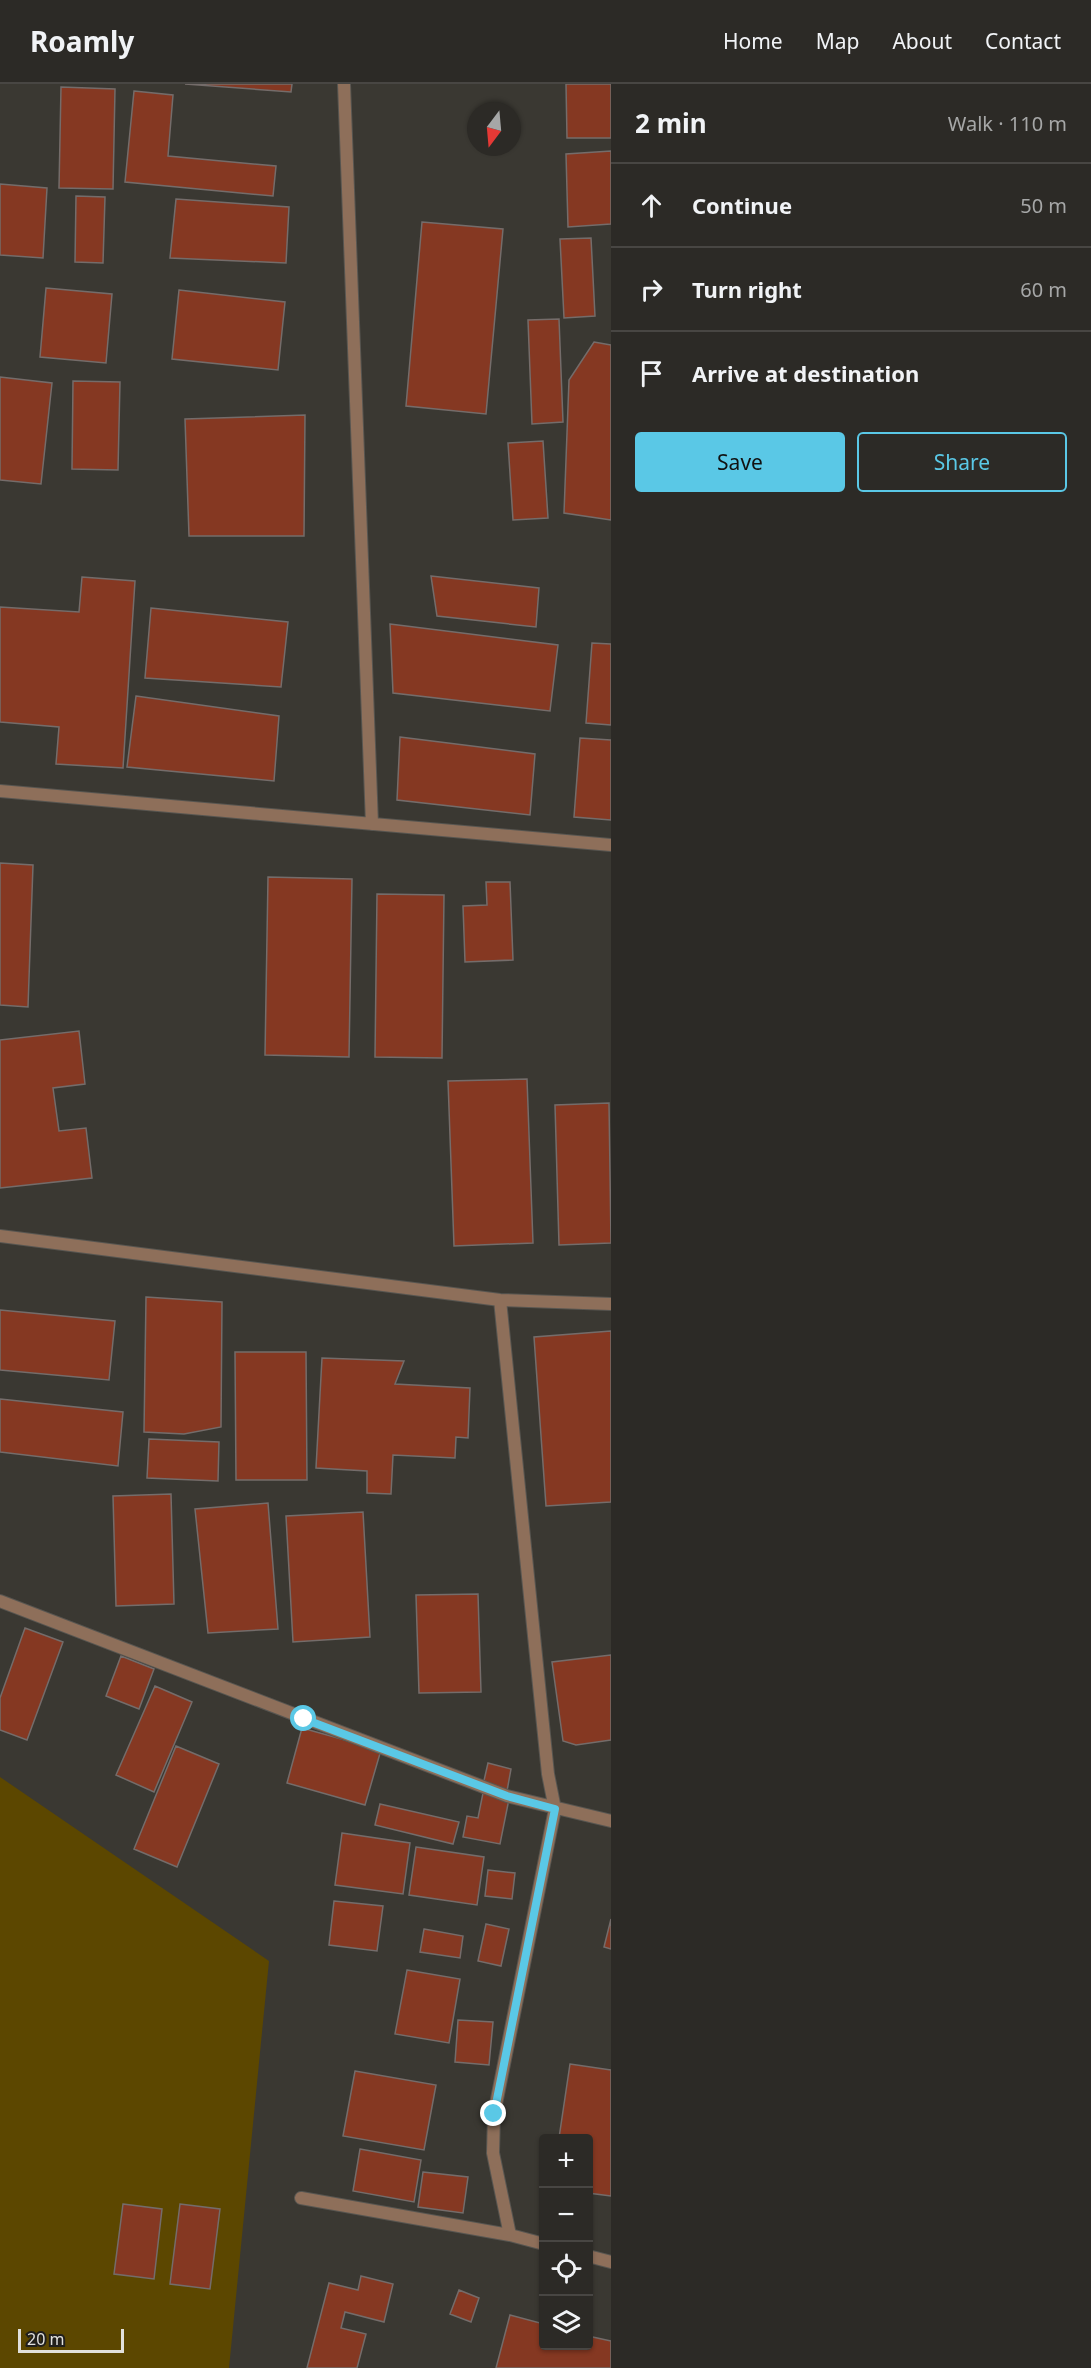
<!DOCTYPE html>
<meta charset="utf-8">
<style>
:root{--surface:#2c2a26;--page:#383632;--text:#f1f3f6;--muted:#a6a7a7;--line:#484643;--accent:#5ac8e6}
body{margin:0;font-family:"Noto Sans",sans-serif;background:var(--page);color:var(--text)}
.controls{position:absolute;right:18px;bottom:18px;display:grid;overflow:hidden;border-radius:6px;box-shadow:0 2px 4px #0004}
.controls button{width:54px;height:54px;display:grid;place-items:center;padding:0;border:0;border-bottom:2px solid var(--line);background:var(--surface);color:var(--text);font:30px sans-serif}
.compass{position:absolute;left:467px;top:18px;width:54px;height:54px;border-radius:50%;background:var(--surface);box-shadow:0 2px 4px #0004;rotate:196deg}
.scale{position:absolute;left:18px;bottom:15px;width:106px;box-sizing:border-box;padding-left:6px;border:3px solid #e1e0dc;border-top:0;font-size:16px;line-height:21px;white-space:nowrap;color:#e1e0dc;-webkit-text-stroke:4px #201f1c;paint-order:stroke}
.stop{position:absolute;width:18px;height:18px;margin:-14px;border:4px solid #5ac8e6;border-radius:50%;background:#fff}
.stop.end{background:#5ac8e6;border-color:#fff;box-shadow:0 2px 6px #0008}
.list{margin:0;padding:0;list-style:none}
h2{display:flex;justify-content:space-between;align-items:center;height:78px;margin:0;padding:0 24px;font-size:26px}
h2 small{font-size:20px;font-weight:400;color:var(--muted)}
.list li{display:grid;grid-template-columns:39px 1fr auto;gap:18px;align-items:center;box-sizing:border-box;height:84px;padding:0 24px;border-top:2px solid var(--line)}
.list b{display:block;font-size:22px;white-space:nowrap}
.list em{font-size:20px;font-style:normal;color:var(--muted)}
.actions{display:flex;gap:12px;padding:18px 24px}
.actions a{flex:1;padding:14px 0;border:2px solid var(--accent);border-radius:6px;text-align:center;font-size:21px;color:var(--accent)}
.actions .main{background:var(--accent);color:#111}
.icon{flex:none;width:33px;height:33px;fill:none;stroke:currentColor;stroke-width:2;stroke-linecap:round;stroke-linejoin:round}
.map{position:relative;flex:none;width:611px;height:2284px;overflow:hidden}
header{display:flex;align-items:center;gap:36px;box-sizing:border-box;height:84px;padding:0 30px;background:var(--surface);border-bottom:2px solid var(--line)}
header strong{font-size:28px}
nav{display:flex;gap:33px;margin-inline-start:auto;font-size:21px}
main{display:flex}
aside{flex:1;background:var(--surface)}
.map>svg:first-child{display:block}
.green{fill:#5c4700}
.building{fill:#853822;stroke:#746c6a;stroke-width:1.5}
.lines{fill:none;stroke-linecap:round;stroke-linejoin:round}
.minor-casing{stroke:#585651;stroke-width:14}
.minor{stroke:#8e6f5a;stroke-width:12}
.route{stroke:#5ac8e6;stroke-width:8}
</style>
<header>
<strong>Roamly</strong>
<nav><a>Home</a><a>Map</a><a>About</a><a>Contact</a></nav>
</header>
<main>
<div class="map">
<svg width="611" height="2284" viewBox="0 0 611 2284">
<rect width="100%" height="100%" fill="#3a3832"/>
<path class="green" d="M0,1693L269,1877L229,2284H0Z"/>
<path class="building" d="M185,0H292L291,8Z
M566,0H611V54H567Z
M61,3L115,5L113,105L59,104Z
M134,7L173,11L168,72L276,82L273,112L125,98Z
M611,67V140L568,143L566,70Z
M0,100L47,104L43,174L0,171Z
M76,112L105,113L103,179L75,178Z
M176,115L289,123L286,179L170,174Z
M422,138L503,145L486,330L406,322Z
M591,154L595,232L564,234L560,155Z
M46,204L112,210L106,279L40,273Z
M179,206L285,218L278,286L172,275Z
M559,235L563,338L532,340L528,236Z
M594,258L611,261V436L564,429L569,296Z
M0,293L52,299L41,400L0,396Z
M73,297L120,298L118,386L72,385Z
M305,331L304,452H189L185,335Z
M543,357L548,434L513,436L508,359Z
M431,492L539,504L536,543L437,532Z
M82,493L135,497L123,684L56,680L59,643L0,638V523L79,528Z
M151,524L288,538L281,603L145,594Z
M390,540L558,561L550,627L393,609Z
M592,559L611,560V641L586,639Z
M136,612L279,632L274,697L127,683Z
M400,653L535,670L530,731L397,716Z
M580,654L611,656V736L574,733Z
M0,779L33,781L28,923L0,921Z
M268,793L352,795L349,973L265,971Z
M486,798H510L513,876L465,878L463,822L487,821Z
M377,810L444,811L442,974L375,973Z
M79,947L85,1000L53,1004L59,1047L86,1044L92,1094L0,1104V956Z
M527,995L533,1159L454,1162L448,997Z
M609,1019L611,1159L559,1161L555,1021Z
M146,1213L222,1218L221,1343L184,1350L144,1348Z
M0,1226L115,1237L109,1296L0,1286Z
M611,1247V1418L546,1422L534,1253Z
M235,1268H306L307,1396H236Z
M322,1274L404,1277L395,1300L470,1304L468,1354L456,1353L455,1374L393,1371L391,1410L367,1409V1387L316,1384Z
M0,1315L123,1328L118,1382L0,1368Z
M149,1355L219,1358L218,1397L147,1394Z
M171,1410L174,1520L116,1522L113,1412Z
M268,1419L278,1545L208,1549L195,1425Z
M363,1428L370,1553L293,1558L286,1432Z
M478,1510L481,1608L419,1609L416,1511Z
M25,1544L63,1558L27,1656L0,1646V1614Z
M611,1571V1656L576,1661L563,1657L552,1578Z
M121,1572L154,1585L139,1625L106,1612Z
M155,1602L192,1618L154,1708L116,1691Z
M302,1644L381,1666L365,1721L287,1699Z
M176,1662L219,1680L177,1783L134,1765Z
M488,1679L511,1685L507,1707L483,1701Z
M483,1709L509,1715L500,1760L463,1753L467,1732L478,1734Z
M380,1720L459,1738L453,1760L375,1741Z
M342,1749L410,1759L403,1810L335,1801Z
M416,1763L484,1773L477,1821L409,1811Z
M488,1786L515,1789L512,1815L485,1812Z
M334,1817L383,1822L377,1867L329,1861Z
M611,1835V1865L604,1863Z
M486,1840L509,1845L501,1882L478,1877Z
M424,1845L463,1852L460,1874L420,1868Z
M407,1886L460,1895L449,1959L395,1950Z
M458,1936L493,1938L489,1981L455,1978Z
M570,1980L611,1986V2112L588,2109V2054H559Z
M355,1987L436,2001L424,2066L343,2052Z
M360,2065L421,2076L414,2118L353,2107Z
M423,2088L468,2093L463,2129L418,2123Z
M123,2120L162,2125L154,2195L114,2190Z
M180,2120L220,2125L210,2205L170,2200Z
M361,2192L393,2200L384,2238L345,2228L341,2244L366,2250L357,2284H307L329,2199L358,2206Z
M459,2206L479,2214L471,2238L450,2230Z
M510,2231L544,2240V2262H588V2252L611,2257V2284H496Z"/>
<g class="lines">
<defs>
<path id="minor" d="M344,0L372,740
M0,707L611,761
M0,1152L500,1216L611,1220
M500,1216L548,1690L555,1725L494,2030L493,2069L510,2151L544,2160
M0,1517L507,1712L611,1737
M301,2114L510,2151
M588,2172L611,2178"/>
</defs>
<use href="#minor" class="minor-casing"/>
<use href="#minor" class="minor"/>
</g>
<g class="lines">
<path class="route" d="M304,1635L507,1712L555,1725L494,2030"/>
</g>
</svg>
<div class="controls">
<button>+</button>
<button>−</button>
<button><svg class="icon" aria-label="locate" viewBox="0 0 24 24"><circle cx="12" cy="12" r="6"/><path d="M12 2v4M12 18v4M2 12h4M18 12h4"/></svg></button>
<button><svg class="icon" aria-label="layers" viewBox="0 0 24 24"><path d="M12 4l9 5-9 5-9-5zM3 14l9 5 9-5"/></svg></button>
</div>
<svg class="compass" viewBox="-18 -18 36 36"><path d="M0-13l5 13h-10z" fill="#e53935"/><path d="M0 13l5-13h-10z" fill="#a6a7a7"/></svg>
<div class="scale">20 m</div>
<div class="stop" style="left:304px;top:1635px"></div>
<div class="stop end" style="left:494px;top:2030px"></div>
</div>
<aside>
<h2>2 min<small>Walk · 110 m</small></h2>
<ul class="list">
<li><svg class="icon" aria-label="ahead" viewBox="0 0 24 24"><path d="M12 20V5M6 11l6-6 6 6"/></svg><div><b>Continue</b></div><em>50 m</em></li>
<li><svg class="icon" aria-label="right" viewBox="0 0 24 24"><path d="M7 20v-9h11M14 6l5 5-5 5"/></svg><div><b>Turn right</b></div><em>60 m</em></li>
<li><svg class="icon" aria-label="arrive" viewBox="0 0 24 24"><path d="M6 21V4h12l-3 4 3 4H6"/></svg><div><b>Arrive at destination</b></div></li>
</ul>
<div class="actions"><a class="main">Save</a><a>Share</a></div>
</aside>
</main>
